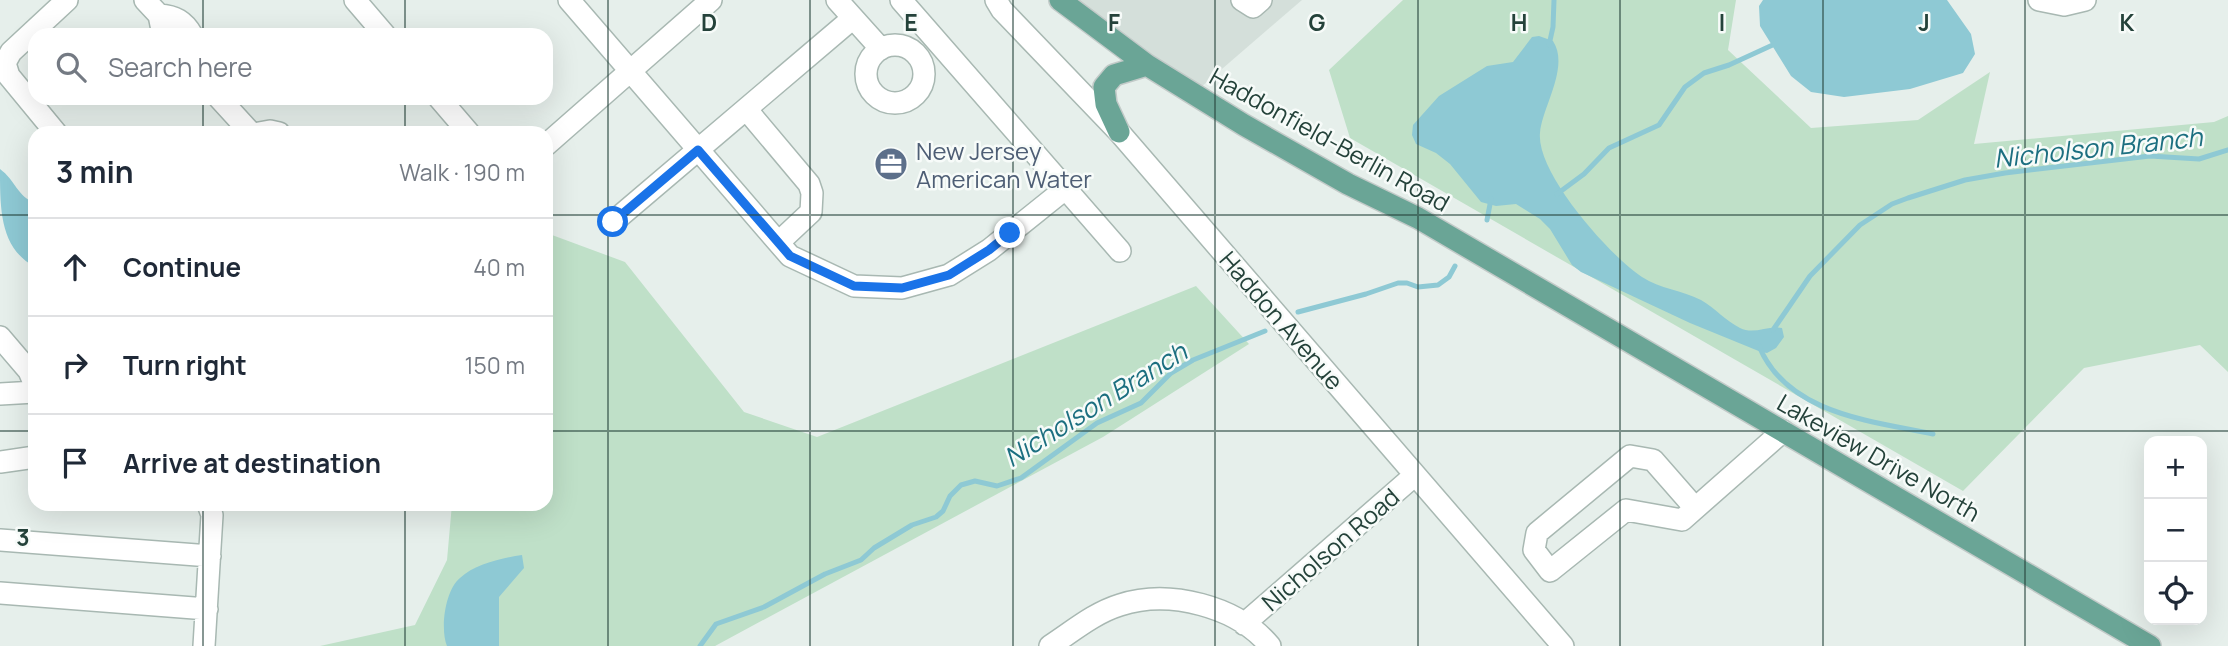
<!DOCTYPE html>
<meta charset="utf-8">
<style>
:root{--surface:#fff;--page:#f6f6f7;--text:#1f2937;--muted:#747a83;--line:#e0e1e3}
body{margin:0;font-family:Manrope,sans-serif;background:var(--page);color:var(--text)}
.controls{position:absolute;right:21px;bottom:21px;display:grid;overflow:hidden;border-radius:14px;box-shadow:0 7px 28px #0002}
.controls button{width:63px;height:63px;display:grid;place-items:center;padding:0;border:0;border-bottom:2px solid var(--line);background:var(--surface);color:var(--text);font:35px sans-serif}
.stop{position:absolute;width:21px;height:21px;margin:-16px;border:5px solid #1a73e8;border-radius:50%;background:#fff}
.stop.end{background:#1a73e8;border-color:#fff;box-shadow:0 2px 7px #0008}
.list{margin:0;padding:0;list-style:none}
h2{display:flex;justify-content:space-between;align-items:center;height:91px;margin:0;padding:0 28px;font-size:30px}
h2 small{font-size:23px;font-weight:400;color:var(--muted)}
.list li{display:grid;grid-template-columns:46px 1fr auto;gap:21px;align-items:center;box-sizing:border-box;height:98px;padding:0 28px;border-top:2px solid var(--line)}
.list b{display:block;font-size:26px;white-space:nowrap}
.list em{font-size:23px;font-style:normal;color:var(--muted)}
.icon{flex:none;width:38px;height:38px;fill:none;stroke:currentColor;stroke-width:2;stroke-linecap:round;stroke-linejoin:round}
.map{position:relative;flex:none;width:2228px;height:646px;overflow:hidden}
.search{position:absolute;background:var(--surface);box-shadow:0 7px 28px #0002;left:28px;top:28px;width:525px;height:77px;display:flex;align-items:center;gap:18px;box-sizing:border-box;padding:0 24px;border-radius:21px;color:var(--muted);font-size:26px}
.panel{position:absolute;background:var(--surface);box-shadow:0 7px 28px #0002;left:28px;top:126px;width:525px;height:385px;border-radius:21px}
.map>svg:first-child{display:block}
.built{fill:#d4dfda}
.green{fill:#bfe0c8}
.water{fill:#8ec9d4}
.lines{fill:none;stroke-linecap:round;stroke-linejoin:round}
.stream{stroke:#8ec9d4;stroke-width:5}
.minor-casing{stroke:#a8b8b2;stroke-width:24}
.major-casing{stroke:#c2cac8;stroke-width:24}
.minor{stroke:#fff;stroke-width:21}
.major{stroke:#6aa596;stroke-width:21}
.route{stroke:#1a73e8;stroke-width:9}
.grid{fill:none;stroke:#24423a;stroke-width:2;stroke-opacity:0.55}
.labels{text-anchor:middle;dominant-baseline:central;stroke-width:5;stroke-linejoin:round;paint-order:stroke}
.street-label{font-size:24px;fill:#24423a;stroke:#f7fbf9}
.service-label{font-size:24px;fill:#4e5e75;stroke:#f7fbf9;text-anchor:start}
.water-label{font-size:26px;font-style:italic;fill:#1c6f80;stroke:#f7fbf9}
.grid-label{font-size:23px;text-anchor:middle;font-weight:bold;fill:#24423a;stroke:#f7fbf9;stroke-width:5;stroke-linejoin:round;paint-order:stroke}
</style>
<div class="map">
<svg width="2228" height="646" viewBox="0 0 2228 646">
<rect width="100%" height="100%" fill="#e6efeb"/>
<path class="built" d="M1060,0H1302L1193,94Z"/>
<path class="green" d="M1403,0H1736L1728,50L1811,128L1918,120L1990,72L1974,144L2214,122L2228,116V372L2200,345L2084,368L1963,491L1350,138L1329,70Z
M552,235L625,262L744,412L817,437L1196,286L1249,344L1103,437L715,646H320L415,625L447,560L452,504H546V240Z"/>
<path class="water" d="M1763,0H1947L1971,34L1975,54L1963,73L1910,89L1844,97L1811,92L1791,76L1760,26L1759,6Z
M1539,36L1553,41C1570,67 1542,107 1540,133C1536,173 1610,256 1642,277C1660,289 1682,290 1701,300C1715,308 1726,321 1740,328C1754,335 1768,325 1782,328L1784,337L1776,348L1767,353L1761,352L1690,323L1581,272L1572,265L1550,229L1540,219L1516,204L1496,206L1481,202L1450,164L1436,153L1416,144L1412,135L1413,125L1439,96L1487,66L1513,62L1532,37Z
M0,169C15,180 18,197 35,203V267C0,248 0,210 0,169Z
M522,555L524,568L499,597V646H447C440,629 445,590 460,578C475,564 502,558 522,555Z"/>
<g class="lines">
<path class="stream" d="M1549,45L1553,27L1554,0
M1557,194L1584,174L1609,148L1659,125L1685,87L1704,73L1729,65L1777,43
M1487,220L1491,199
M1298,312L1366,294L1398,283H1407L1418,287L1438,285L1449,277L1455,266
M1773,330L1810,276L1860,225L1892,204L1908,198L1965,180L2005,173L2150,156L2199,159L2228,150
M1759,346C1787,414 1871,421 1933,434
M700,646L716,624L764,607L825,574L861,560L874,548L912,525L936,517L943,511L950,496L961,485L975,481L997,486L1021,478L1097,423L1141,403L1171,373L1193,360L1265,331"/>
<defs>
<path id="minor" d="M145,0L159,15L163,35
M355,0L385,35
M569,0L790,256L854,286L902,288L949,275L989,250L1065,189
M837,0L881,49
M901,0L1120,251
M996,0L1002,10L1119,132L1563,646
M1242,0L1253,7L1261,0
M2039,0L2064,5L2085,0
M159,15C175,16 184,21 192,35
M866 74a29 29 0 1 1 58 0a29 29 0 1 1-58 0Z
M219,98L251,133
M439,98L469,133
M746,109L809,184L812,193L811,212L779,242
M56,133L9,76L5,63L11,52L67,0
M259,133L270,131L279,133
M546,145L711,0
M613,222L853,18
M0,337L29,371L35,385
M0,394L35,392
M0,462L35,457
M1695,508L1653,460L1630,456L1537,533L1534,550L1550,571L1626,510L1682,520L1783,431
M0,540L210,556
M0,593L207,609
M1244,624L1415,475
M204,646L212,515L208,504
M1050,646C1073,631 1094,613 1120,605C1169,589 1237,606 1270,646"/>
<path id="major" d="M1060,0L1147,65L1244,125L1348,184L1418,218L2150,646
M1119,132L1106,104L1104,87L1114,75L1147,65"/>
</defs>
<use href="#minor" class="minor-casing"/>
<use href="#major" class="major-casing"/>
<use href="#minor" class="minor"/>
<use href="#major" class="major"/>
</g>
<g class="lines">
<path class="route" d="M613,222L698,150L790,256L854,286L902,288L949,275L989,250L1010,233"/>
</g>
<path class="grid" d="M203,0V35M405,0V35M608,0V646M810,0V646M1013,0V646M1215,0V646M1418,0V646M1620,0V646M1823,0V646M2025,0V646M203,98V133M405,98V133M0,215H35M546,215H2228M0,431H35M546,431H2228M203,504V646M405,504V646"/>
<defs>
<symbol id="office-disc" viewBox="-11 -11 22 22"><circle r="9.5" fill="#5c6f8a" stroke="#f7fbf9"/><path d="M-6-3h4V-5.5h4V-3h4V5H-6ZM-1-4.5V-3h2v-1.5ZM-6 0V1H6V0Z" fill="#fff"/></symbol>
</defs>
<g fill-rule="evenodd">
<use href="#office-disc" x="872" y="145" width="38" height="38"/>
</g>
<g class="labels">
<g class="street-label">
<text transform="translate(1330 139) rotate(29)">Haddonfield-Berlin Road</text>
<text transform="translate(1282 320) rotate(49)">Haddon Avenue</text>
<text transform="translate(1879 457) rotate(30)">Lakeview Drive North</text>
<text transform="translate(1330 549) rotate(-41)">Nicholson Road</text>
</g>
<g class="service-label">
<text x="916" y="150">New Jersey<tspan x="916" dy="28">American Water</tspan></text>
</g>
<g class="water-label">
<text transform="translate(2098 147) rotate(-6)">Nicholson Branch</text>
<text transform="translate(1095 404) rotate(-32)">Nicholson Branch</text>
</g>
</g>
<g class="grid-label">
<text x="709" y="31">D</text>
<text x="911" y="31">E</text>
<text x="1114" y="31">F</text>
<text x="1317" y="31">G</text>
<text x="1519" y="31">H</text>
<text x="1722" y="31">I</text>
<text x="1924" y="31">J</text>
<text x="2127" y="31">K</text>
<text x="23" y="546">3</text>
</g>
</svg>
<div class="controls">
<button>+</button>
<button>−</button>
<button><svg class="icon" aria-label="locate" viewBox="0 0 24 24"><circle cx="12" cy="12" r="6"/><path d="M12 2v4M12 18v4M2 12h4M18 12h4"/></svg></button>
</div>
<div class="stop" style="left:613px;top:222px"></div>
<div class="stop end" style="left:1010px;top:233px"></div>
<div class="search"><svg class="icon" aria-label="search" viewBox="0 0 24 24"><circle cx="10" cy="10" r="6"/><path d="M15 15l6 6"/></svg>Search here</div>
<section class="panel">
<h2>3 min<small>Walk · 190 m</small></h2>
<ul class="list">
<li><svg class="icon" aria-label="ahead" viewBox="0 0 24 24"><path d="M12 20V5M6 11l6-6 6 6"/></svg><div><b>Continue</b></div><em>40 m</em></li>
<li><svg class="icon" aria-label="right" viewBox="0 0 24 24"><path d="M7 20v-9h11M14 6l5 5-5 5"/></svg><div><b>Turn right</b></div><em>150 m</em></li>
<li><svg class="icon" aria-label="arrive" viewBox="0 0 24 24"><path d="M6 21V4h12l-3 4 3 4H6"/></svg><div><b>Arrive at destination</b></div></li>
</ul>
</section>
</div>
